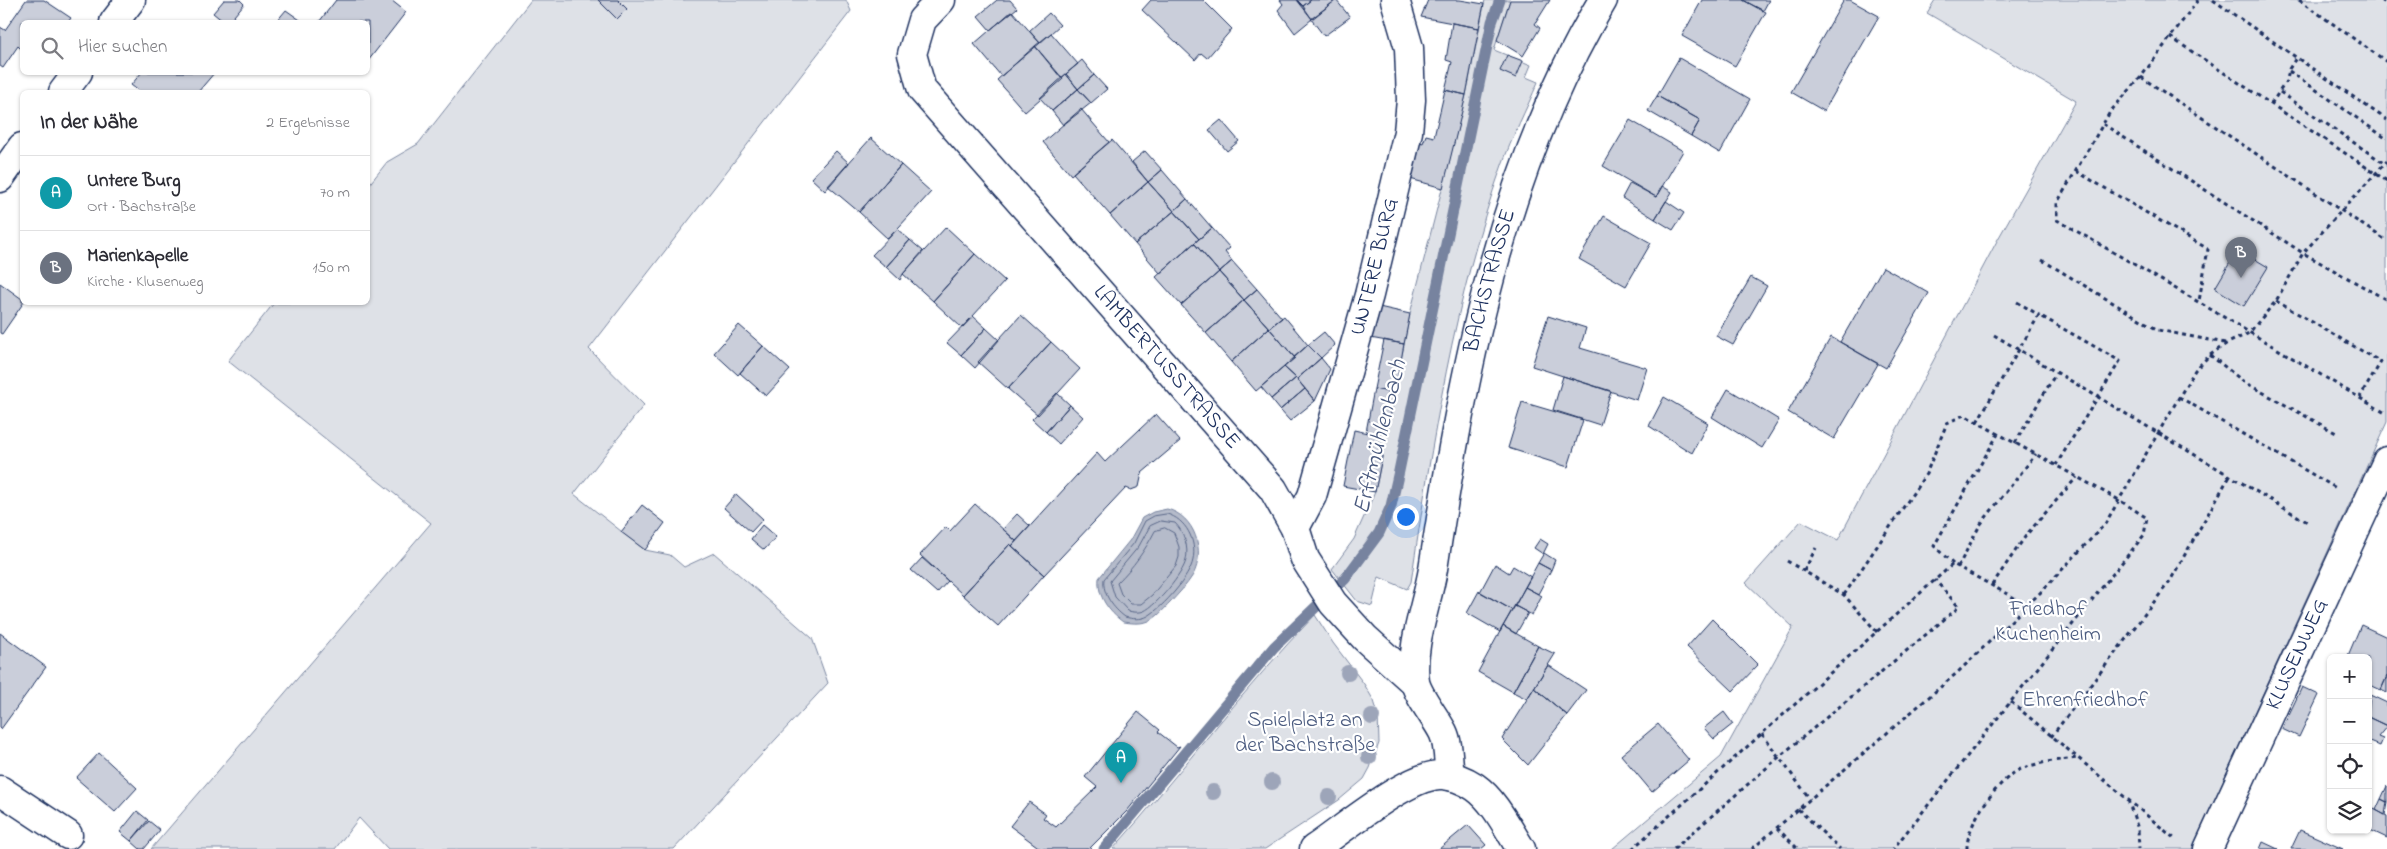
<!DOCTYPE html>
<html lang="de">
<meta charset="utf-8">
<style>
:root{--surface:#fff;--page:#f7f7f7;--text:#2b2b33;--muted:#7c7c81;--line:#e1e1e2;--accent:#0b8043}
body{margin:0;font-family:"Indie Flower",sans-serif;background:var(--page);color:var(--text)}
.controls{position:absolute;right:15px;bottom:15px;display:grid;overflow:hidden;border-radius:8px;box-shadow:0 1px 4px #0004}
.controls button{width:45px;height:45px;display:grid;place-items:center;padding:0;border:0;border-bottom:1px solid var(--line);background:var(--surface);color:var(--text);font:25px sans-serif}
.you{position:absolute;left:1405px;top:516px;width:18px;height:18px;margin:-12px;border:4px solid #fff;border-radius:50%;background:#1a73e8;box-shadow:0 0 0 8px #1a73e833}
.badge{display:grid;place-items:center;width:32px;height:32px;border-radius:50%;background:var(--accent);color:#fff;font-size:16px;font-weight:700}
.pin{position:absolute;translate:-50% -41px;filter:drop-shadow(0 1px 2px #0008)}
.pin::after{content:'';position:absolute;top:26px;width:18px;height:15px;background:inherit;clip-path:polygon(0 0,100% 0,50% 100%)}
.list{margin:0;padding:0;list-style:none}
h2{display:flex;justify-content:space-between;align-items:center;height:65px;margin:0;padding:0 20px;font-size:21px}
h2 small{font-size:16px;font-weight:400;color:var(--muted)}
.list li{display:grid;grid-template-columns:32px 1fr auto;gap:15px;align-items:center;box-sizing:border-box;height:75px;padding:0 20px;border-top:1px solid var(--line)}
.list b{display:block;font-size:19px;white-space:nowrap}
.list p{margin:0;font-size:16px;white-space:nowrap;color:var(--muted)}
.list em{font-size:16px;font-style:normal;color:var(--muted)}
.icon{flex:none;width:28px;height:28px;fill:none;stroke:currentColor;stroke-width:2;stroke-linecap:round;stroke-linejoin:round}
.map{position:relative;flex:none;width:2387px;height:849px;overflow:hidden}
.search{position:absolute;background:var(--surface);box-shadow:0 1px 4px #0004;left:20px;top:20px;width:350px;height:55px;display:flex;align-items:center;gap:12px;box-sizing:border-box;padding:0 18px;border-radius:8px;color:var(--muted);font-size:19px}
.panel{position:absolute;background:var(--surface);box-shadow:0 1px 4px #0004;left:20px;top:90px;width:350px;height:215px;border-radius:8px}
.map>svg:first-child{display:block}
.green{fill:#dee1e7;stroke:#7c88a2}
.water{fill:#b5bbca;stroke:#77839f}
.lines{fill:none;stroke-linecap:round;stroke-linejoin:round}
.shore{stroke:#596789;stroke-width:1}
.stream{stroke:#77839f;stroke-width:11}
.building{fill:#caceda;stroke:#1b2f5e}
.minor-casing{stroke:#1b2f5e;stroke-width:31}
.path{stroke:#1b2f5e;stroke-width:3;stroke-dasharray:4 4;stroke-linecap:butt}
.minor{stroke:#fff;stroke-width:28}
.tree{fill:#9da5b9}
.labels{text-anchor:middle;dominant-baseline:central;stroke-width:4.5;stroke-linejoin:round;paint-order:stroke}
.street-label{font-size:22px;fill:#1b2f5e;stroke:#fff}
.park-label{font-size:22px;fill:#4c5c80;stroke:#fff}
.water-label{font-size:24px;font-style:italic;fill:#49597e;stroke:#fff}
</style>
<div class="map">
<svg width="2387" height="849" viewBox="0 0 2387 849">
<rect width="100%" height="100%" fill="#fff"/>
<filter id="ink" filterUnits="userSpaceOnUse"><feTurbulence type="fractalNoise" baseFrequency=".02" numOctaves="2"/><feDisplacementMap in="SourceGraphic" scale="10" xChannelSelector="R" yChannelSelector="G"/><feConvolveMatrix kernelMatrix="1 2 1 2 8 2 1 2 1" color-interpolation-filters="sRGB"/></filter>
<g filter="url(#ink)">
<path class="green" d="M531,0H846L851,11L589,349L644,405L574,494L645,550L670,555L684,567L714,553L812,638L828,683L674,849H388L359,818L335,849H151L431,523L228,361L274,303L368,302V186L387,162L418,144Z
M1485,0H1510L1494,50L1531,65L1526,77L1538,82C1526,110 1512,137 1502,165C1454,299 1432,442 1411,582L1407,589L1379,577L1372,606L1357,601L1332,569L1354,539L1375,492L1410,314L1466,95Z
M1935,0H2387V422L2192,849H1612L1721,757L1793,627L1746,583L1801,521L1838,540L1998,239L2076,101L1927,13Z
M1315,615L1333,643L1364,684L1374,701L1378,714L1379,743L1370,768L1364,779L1339,800L1265,849H1113C1182,772 1243,689 1315,615Z"/>
<path class="water" d="M1167,509C1195,516 1206,551 1193,575C1187,585 1178,594 1170,603C1164,609 1155,620 1146,622C1139,624 1130,623 1123,622C1109,612 1097,596 1099,578L1130,540L1142,518L1153,512Z"/>
<g class="lines">
<path class="shore" d="M1167,514C1186,519 1197,541 1193,560C1190,577 1163,607 1148,616C1141,620 1132,619 1125,617C1114,609 1102,594 1104,579L1134,543L1145,521L1154,516Z
M1161,521L1175,523C1184,532 1189,547 1186,560C1183,574 1157,605 1144,611C1139,613 1133,612 1128,611L1115,597L1110,581L1139,546L1150,526Z
M1165,528L1174,533L1179,547V557L1176,566L1152,595L1141,604H1131L1121,594L1117,583C1134,566 1144,552 1155,531Z"/>
<path class="stream" d="M1104,849L1274,647L1345,579L1379,533L1391,506L1399,471L1492,22L1500,0"/>
</g>
<path class="building" d="M26,0H44L71,18L68,22H22V50L18,46L3,68L0,66V27L5,30Z
M224,0H240L244,4L229,22H224L213,13Z
M336,0H391L406,12L368,61V22H319Z
M598,0H618L627,9L617,19Z
M997,0H1010L1017,8L990,30L978,16Z
M1151,0H1203L1232,29L1207,58L1201,53L1195,60L1142,10Z
M1280,0H1297L1312,19L1295,33L1278,10L1283,4Z
M1297,0H1311L1303,6Z
M1311,0H1336L1312,19L1303,6Z
M1336,0L1350,17L1324,36L1311,19Z
M1428,0H1460L1484,4L1479,28L1421,17Z
M1510,0H1550L1535,24L1540,28L1523,56L1497,40Z
M1702,0H1743L1766,12L1735,66L1682,36Z
M1743,0H1769L1763,11Z
M1844,0H1850L1879,16L1824,111L1791,92Z
M286,10L303,22H276Z
M1012,11L1040,43L1001,76L974,44Z
M1049,13L1060,25L1040,43L1029,31Z
M1452,23L1479,28L1466,95L1445,90L1452,62L1446,60Z
M1051,33L1078,64L1061,78L1035,46Z
M1035,46L1063,79L1025,112L997,80Z
M1507,55L1523,61L1516,78L1500,71Z
M1679,58L1750,99L1720,153L1691,136L1700,120L1657,96Z
M1082,60L1094,75L1078,89L1066,74Z
M142,72H215L198,92H140L131,85Z
M1066,74L1078,89L1052,111L1040,98Z
M1094,75L1107,89L1091,103L1078,89Z
M1078,89L1091,103L1063,125L1052,111Z
M1445,90L1466,95L1443,188L1410,179L1418,141L1423,143L1426,135L1434,137Z
M1657,96L1700,120L1691,136L1648,111Z
M1081,109L1109,142L1071,175L1043,142Z
M1221,120L1239,141L1227,151L1209,130Z
M1630,120L1683,151L1656,197L1603,166Z
M871,138L901,165L859,212L828,186Z
M1112,140L1148,182L1110,215L1073,173Z
M836,151L849,163L825,191L811,178Z
M1145,151L1162,170L1148,182L1132,162Z
M901,165L931,192L888,239L859,212Z
M1162,170L1187,199L1174,211L1148,182Z
M1148,182L1174,211L1135,244L1110,215Z
M1630,183L1656,197L1662,186L1672,192L1655,219L1622,198Z
M1187,199L1212,228L1199,239L1174,211Z
M1666,201L1684,213L1673,230L1655,219Z
M1174,211L1199,239L1160,273L1135,244Z
M1604,216L1651,243L1626,286L1579,259Z
M946,227L975,254L933,301L903,274Z
M1212,228L1230,248L1225,252L1232,261L1219,272L1194,243Z
M897,229L910,240L886,267L872,255Z
M910,240L923,251L903,274L900,280L886,267Z
M1194,243L1219,272L1181,305L1156,277Z
M2238,249L2268,267L2244,306L2215,288Z
M975,254L1005,281L962,328L933,301Z
M1232,261L1257,289L1244,300L1219,272Z
M1883,267L1929,293L1886,368L1840,342Z
M1219,272L1244,300L1206,333L1181,305Z
M1751,277L1767,286L1733,345L1716,336Z
M0,283L22,299V302H24L2,334L0,333Z
M1257,289L1282,318L1269,328L1244,300Z
M1244,300L1269,328L1231,362L1206,333Z
M1379,307L1410,314L1404,344L1370,338Z
M1021,315L1051,342L1008,389L978,362Z
M973,316L986,328L961,355L947,343Z
M1284,316L1308,345L1294,357L1269,328Z
M1548,316L1586,328L1580,348L1647,368L1637,400L1532,366Z
M739,325L763,346L738,375L714,353Z
M986,328L999,340L975,368L961,355Z
M1269,328L1295,358L1256,391L1231,362Z
M1324,332L1335,345L1321,358L1308,345Z
M1831,337L1878,364L1834,439L1788,412Z
M1384,340L1404,344L1395,393L1374,389Z
M1051,342L1080,369L1038,415L1008,389Z
M1308,345L1321,358L1297,379L1284,367Z
M763,346L790,370L766,396L740,373Z
M1321,358L1330,369L1315,401L1297,379Z
M1284,367L1296,378L1271,399L1261,387Z
M1563,376L1611,391L1600,425L1553,410Z
M1296,378L1305,389L1280,410L1271,399Z
M1305,389L1315,401L1290,421L1280,410Z
M1374,389L1395,393L1386,437L1366,432Z
M1728,389L1779,420L1762,448L1712,417Z
M1057,393L1070,405L1046,432L1032,419Z
M1664,397L1708,423L1692,453L1649,426Z
M1522,402L1583,420L1568,467L1508,448Z
M1070,405L1083,417L1059,444L1046,432Z
M1156,414L1180,441L1142,473L1139,487L1131,490L1126,488L1044,575L1012,546L1097,453L1105,462Z
M1354,430L1386,437L1375,492L1343,486Z
M736,494L763,519L751,532L724,508Z
M975,504L1016,541L1012,546L1010,544L963,595L920,555L946,527L950,531Z
M642,505L665,523L645,550L621,532Z
M1017,514L1030,526L1016,541L1003,529Z
M762,525L776,537L764,550L751,539Z
M1540,539L1548,544L1543,554L1534,548Z
M1010,544L1044,575L998,626L963,595Z
M1544,553L1555,560L1551,570L1538,563Z
M922,558L948,581L937,593L911,570Z
M1538,563L1551,570L1538,594L1525,587Z
M1495,564L1509,573L1513,566L1531,577L1512,610L1480,592Z
M1525,587L1542,596L1532,615L1515,606Z
M1479,591L1512,610L1500,632L1467,613Z
M1515,606L1528,613L1516,634L1503,626Z
M1712,619L1758,665L1733,691L1687,647Z
M2361,625L2387,637V676L2381,690L2368,684V658H2347Z
M1503,626L1538,646L1513,692L1478,672Z
M0,633L46,667L1,729L0,728Z
M1538,646L1555,654L1527,699L1513,692Z
M1548,665L1586,690L1567,715L1534,688Z
M2387,676V693L2381,690Z
M2302,687L2319,695L2299,737L2282,729Z
M1534,688L1567,715L1528,765L1502,739Z
M2370,695L2387,703V726L2368,717Z
M1138,712L1160,730L1158,732L1177,747L1180,746L1127,811L1089,849H1041L1010,826L1029,802L1046,814L1043,818L1056,827L1097,787L1085,777Z
M1724,712L1733,724L1714,739L1704,728Z
M2368,717L2387,726L2378,737L2383,739L2380,746L2368,741Z
M1658,724L1689,760L1652,792L1621,755Z
M99,753L137,788L115,812L76,778Z
M2387,786V802L2381,799Z
M2381,799L2387,802L2385,815L2376,810Z
M2368,806L2387,816V838L2368,829Z
M137,811L148,820L131,841L120,832Z
M149,821L160,830L144,849H140L131,841Z
M1468,825L1486,845L1481,849H1439Z
M2300,830L2343,849H2291Z
M2263,842L2278,849H2260Z"/>
<g class="lines">
<defs>
<g id="minor">
<path id="s1" d="M941,0L922,20L912,54L922,90L1273,489L1295,528L1305,559L1333,603L1365,638L1415,683"/>
<path d="M114,22L131,0"/>
<path d="M63,92L78,72"/>
<path d="M0,178L22,147"/>
<path id="s2" d="M1295,528L1312,496L1369,295L1408,132L1411,100L1409,48L1395,0"/>
<path id="s3" d="M1450,776C1448,763 1449,744 1443,732C1436,718 1418,696 1415,682C1410,645 1427,605 1433,569C1463,373 1500,172 1603,0"/>
<path d="M0,790L68,835"/>
<path d="M1314,849C1344,829 1405,777 1439,775C1451,774 1466,781 1475,787C1495,801 1508,829 1521,849"/>
<path id="s4" d="M2208,849L2387,461"/>
</g>
</defs>
<use href="#minor" class="minor-casing"/>
<path class="path" d="M2198,0L2141,77L2110,112L2057,203V220C2168,283 2277,349 2387,414
M2213,0L2387,120
M2299,0L2387,62
M2381,0L2387,4
M2170,37L2387,181
M2289,71L2387,139
M2141,77L2387,241
M2280,92L2385,164
M2271,104L2287,80L2289,69L2296,58
M2103,124L2303,253L2387,300
M2076,171L2208,249L2199,301
M2042,260L2158,330L2225,343
M2276,301L2381,362L2360,397
M2017,302L2039,315
M1994,335L2309,523
M2210,355L2244,382L2338,434
M2179,397L2336,488
M1977,422L2039,315L2120,361L2056,465
M2015,443L2056,373
M1787,561L1844,595L1877,632
M1953,564L1934,546L1998,434
M1958,567L1980,525L2036,454
M1804,571L1816,548
M1992,585L2027,534L2077,477
M1844,595L1926,474L1947,423L1964,415L2119,500L2147,518L2144,535L1893,849
M2011,702L2175,839
M1762,734L1810,799
M2051,737L2170,581L2229,477
M2128,800L2138,829L2139,849
M1798,809L1840,849
M1777,828L1798,849
M1632,849L1953,564L2027,605
M1674,849L1779,757L1959,607L1935,580
M1752,849L1958,672L2042,591L2105,524L2195,370L2210,355L2226,344L2249,333L2276,301L2303,253L2387,161
M1967,849C1966,824 1998,779 2021,769C2039,762 2058,760 2078,758"/>
<use href="#minor" class="minor"/>
</g>
<g class="tree">
<circle cx="1348" cy="673" r="8"/>
<circle cx="1372" cy="717" r="8"/>
<circle cx="1369" cy="757" r="8"/>
<circle cx="1272" cy="782" r="8"/>
<circle cx="1213" cy="792" r="8"/>
<circle cx="1329" cy="797" r="8"/>
</g>
</g>
<g class="labels">
<g class="street-label">
<text stroke="none"><textPath href="#s2" startOffset="274">UNTERE BURG</textPath></text>
<text stroke="none"><textPath href="#s3" startOffset="511">BACHSTRASSE</textPath></text>
<text stroke="none"><textPath href="#s1" startOffset="470">LAMBERTUSSTRASSE</textPath></text>
<text stroke="none"><textPath href="#s4" startOffset="214">KLUSENWEG</textPath></text>
</g>
<g class="park-label">
<text x="2048" y="610">Friedhof<tspan x="2048" dy="25">Kuchenheim</tspan></text>
<text x="2085" y="701">Ehrenfriedhof</text>
<text x="1305" y="721">Spielplatz an<tspan x="1305" dy="25">der Bachstraße</tspan></text>
</g>
<g class="water-label">
<text transform="translate(1381 437) rotate(-76)">Erftmühlenbach</text>
</g>
</g>
</svg>
<div class="controls">
<button>+</button>
<button>−</button>
<button><svg class="icon" aria-label="locate" viewBox="0 0 24 24"><circle cx="12" cy="12" r="6"/><path d="M12 2v4M12 18v4M2 12h4M18 12h4"/></svg></button>
<button><svg class="icon" aria-label="layers" viewBox="0 0 24 24"><path d="M12 4l9 5-9 5-9-5zM3 14l9 5 9-5"/></svg></button>
</div>
<div class="you"></div>
<div class="pin badge" style="left:1121px;top:783px;background:#0f9aa8">A</div>
<div class="pin badge" style="left:2241px;top:278px;background:#6b7280">B</div>
<div class="search"><svg class="icon" aria-label="search" viewBox="0 0 24 24"><circle cx="10" cy="10" r="6"/><path d="M15 15l6 6"/></svg>Hier suchen</div>
<section class="panel">
<h2>In der Nähe<small>2 Ergebnisse</small></h2>
<ul class="list">
<li><span class="badge" style="background:#0f9aa8">A</span><div><b>Untere Burg</b><p>Ort · Bachstraße</p></div><em>70 m</em></li>
<li><span class="badge" style="background:#6b7280">B</span><div><b>Marienkapelle</b><p>Kirche · Klusenweg</p></div><em>150 m</em></li>
</ul>
</section>
</div>
